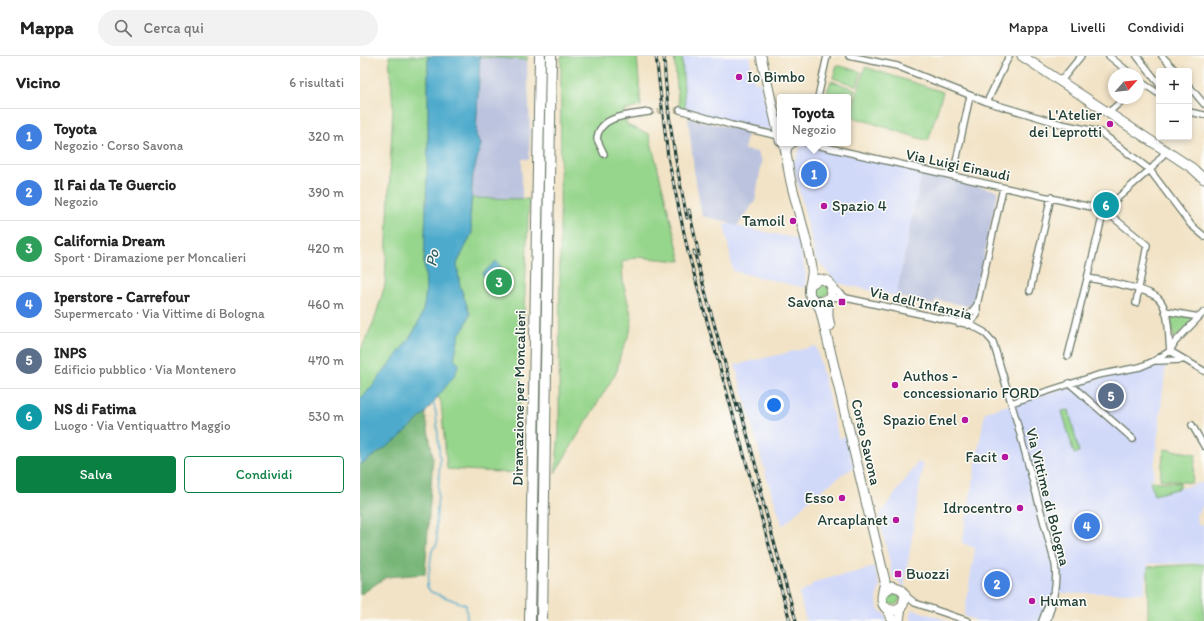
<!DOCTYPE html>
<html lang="it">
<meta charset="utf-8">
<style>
:root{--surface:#fff;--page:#f2f2f2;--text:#222;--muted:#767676;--line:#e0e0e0;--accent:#0b8043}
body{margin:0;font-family:Itim,sans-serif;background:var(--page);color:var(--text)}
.controls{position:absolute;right:12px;top:12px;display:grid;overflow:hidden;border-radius:4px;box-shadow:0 2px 6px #0003}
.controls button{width:36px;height:36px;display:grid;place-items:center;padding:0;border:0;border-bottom:1px solid var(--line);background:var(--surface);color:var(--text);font:20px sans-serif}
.compass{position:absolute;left:748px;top:12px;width:36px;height:36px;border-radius:50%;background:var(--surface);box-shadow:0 2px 6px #0003;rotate:63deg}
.you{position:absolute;left:414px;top:349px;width:14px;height:14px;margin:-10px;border:3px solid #fff;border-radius:50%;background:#1a73e8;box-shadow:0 0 0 6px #1a73e833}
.badge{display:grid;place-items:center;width:26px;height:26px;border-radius:50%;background:var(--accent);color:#fff;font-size:13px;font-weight:700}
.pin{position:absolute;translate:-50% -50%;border:2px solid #fff;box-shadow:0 1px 4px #0006}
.popup{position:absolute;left:417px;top:38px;width:74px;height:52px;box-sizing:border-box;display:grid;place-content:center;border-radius:4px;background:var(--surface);filter:drop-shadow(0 1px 3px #0005);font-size:13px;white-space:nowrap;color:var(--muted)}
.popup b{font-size:15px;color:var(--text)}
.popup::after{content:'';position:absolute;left:50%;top:100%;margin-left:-8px;border:8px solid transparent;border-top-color:var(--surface)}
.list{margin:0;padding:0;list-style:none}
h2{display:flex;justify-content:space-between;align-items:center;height:52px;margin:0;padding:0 16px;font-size:17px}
h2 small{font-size:13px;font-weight:400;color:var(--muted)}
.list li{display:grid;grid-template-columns:26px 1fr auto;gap:12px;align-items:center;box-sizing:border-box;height:56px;padding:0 16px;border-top:1px solid var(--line)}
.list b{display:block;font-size:15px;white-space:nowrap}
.list p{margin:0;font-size:13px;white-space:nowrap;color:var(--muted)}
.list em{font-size:13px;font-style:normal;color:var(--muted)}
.actions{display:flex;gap:8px;padding:12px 16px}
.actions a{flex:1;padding:9px 0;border:1px solid var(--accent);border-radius:4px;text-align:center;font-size:14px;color:var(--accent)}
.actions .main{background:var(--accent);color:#fff}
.icon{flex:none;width:22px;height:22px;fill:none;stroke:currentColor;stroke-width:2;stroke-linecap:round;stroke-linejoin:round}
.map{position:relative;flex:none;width:844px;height:565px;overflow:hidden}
header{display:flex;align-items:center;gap:24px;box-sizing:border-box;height:56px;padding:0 20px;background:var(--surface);border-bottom:1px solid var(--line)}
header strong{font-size:19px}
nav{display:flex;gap:22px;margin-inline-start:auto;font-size:14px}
.search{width:280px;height:36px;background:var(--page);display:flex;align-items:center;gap:10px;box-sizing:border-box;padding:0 14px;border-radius:22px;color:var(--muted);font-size:15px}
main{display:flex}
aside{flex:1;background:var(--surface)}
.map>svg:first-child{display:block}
.built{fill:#d1d9f9}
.industrial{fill:#bbc3de}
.green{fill:#96d58c;stroke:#5a8960}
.forest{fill:#78b678;stroke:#4c7a56}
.water{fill:#4eaacc;stroke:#367480}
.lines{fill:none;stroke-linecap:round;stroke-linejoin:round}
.stream{stroke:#4eaacc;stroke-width:1.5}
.street-tunnel{stroke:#c8c2a9;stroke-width:5.5;stroke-dasharray:5.5 3;stroke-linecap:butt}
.street-casing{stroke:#697767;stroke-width:8}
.primary-casing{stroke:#697767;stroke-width:11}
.highway-casing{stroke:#697767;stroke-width:12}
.street{stroke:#fff;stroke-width:5.5}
.primary{stroke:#fff;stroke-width:9}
.highway{stroke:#fff;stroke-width:10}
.rail-casing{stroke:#1f3d34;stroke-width:3}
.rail{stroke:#fdfcf7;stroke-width:1.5;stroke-dasharray:4.5;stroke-linecap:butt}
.poi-dot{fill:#b5179e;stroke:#fdfcf7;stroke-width:1.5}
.labels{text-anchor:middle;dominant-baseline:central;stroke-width:3;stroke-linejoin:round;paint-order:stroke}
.poi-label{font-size:15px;fill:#1f3d34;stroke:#fdfcf7;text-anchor:end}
.street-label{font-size:15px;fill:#1f3d34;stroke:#fdfcf7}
.water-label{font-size:16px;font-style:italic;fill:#2f6369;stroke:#fdfcf7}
</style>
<header>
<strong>Mappa</strong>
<div class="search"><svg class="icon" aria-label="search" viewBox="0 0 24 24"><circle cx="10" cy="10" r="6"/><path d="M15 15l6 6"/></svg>Cerca qui</div>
<nav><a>Mappa</a><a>Livelli</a><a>Condividi</a></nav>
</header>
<main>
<aside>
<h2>Vicino<small>6 risultati</small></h2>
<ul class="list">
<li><span class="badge" style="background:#3f7fe0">1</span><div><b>Toyota</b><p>Negozio · Corso Savona</p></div><em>320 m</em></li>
<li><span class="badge" style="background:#3f7fe0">2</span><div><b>Il Fai da Te Guercio</b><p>Negozio</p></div><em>390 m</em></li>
<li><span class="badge" style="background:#2e9e5b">3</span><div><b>California Dream</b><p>Sport · Diramazione per Moncalieri</p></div><em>420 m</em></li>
<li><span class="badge" style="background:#3f7fe0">4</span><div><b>Iperstore - Carrefour</b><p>Supermercato · Via Vittime di Bologna</p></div><em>460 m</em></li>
<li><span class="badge" style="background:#5c6f8a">5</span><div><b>INPS</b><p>Edificio pubblico · Via Montenero</p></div><em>470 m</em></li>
<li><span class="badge" style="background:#0f9aa8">6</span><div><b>NS di Fatima</b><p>Luogo · Via Ventiquattro Maggio</p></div><em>530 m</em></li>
</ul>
<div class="actions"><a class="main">Salva</a><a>Condividi</a></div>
</aside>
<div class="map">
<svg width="844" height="565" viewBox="0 0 844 565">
<rect width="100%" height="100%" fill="#fdfcf7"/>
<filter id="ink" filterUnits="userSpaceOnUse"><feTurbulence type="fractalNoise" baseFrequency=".025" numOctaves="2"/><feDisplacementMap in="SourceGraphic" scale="8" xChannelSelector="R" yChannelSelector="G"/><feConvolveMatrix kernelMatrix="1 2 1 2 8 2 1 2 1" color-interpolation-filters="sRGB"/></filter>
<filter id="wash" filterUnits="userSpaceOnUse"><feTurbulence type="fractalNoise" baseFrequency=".012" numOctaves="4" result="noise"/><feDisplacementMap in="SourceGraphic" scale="16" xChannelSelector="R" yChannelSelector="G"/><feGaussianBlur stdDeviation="0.9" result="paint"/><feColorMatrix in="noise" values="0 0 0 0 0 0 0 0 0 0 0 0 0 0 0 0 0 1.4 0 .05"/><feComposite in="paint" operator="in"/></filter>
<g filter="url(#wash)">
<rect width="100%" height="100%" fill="#f2e3c6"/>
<path class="built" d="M322,0H389L395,27L400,26L412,75L345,60L325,52Z
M442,88L562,115L536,240L477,227L456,203L433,108Z
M364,167L438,183L446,219L445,232L373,215Z
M456,290L479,383L486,379L494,412L486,416L452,441L423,470L408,426L375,309Z
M806,308L793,423L789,424L794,439L844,426V448L836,459L838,469L844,468V507L788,508L784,537H697L679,565H617L604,560L615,492L602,487L625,356L743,321Z
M558,406L563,409L544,532L533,521L519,460Z
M514,510L520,531L517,539L518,553L525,558L527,565H446L439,537L444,536V533L450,532L452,528L469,522L505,514Z
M552,553L559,555L589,565H552L550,559Z"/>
<path class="industrial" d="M120,1L167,4L170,73L169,103H162V143L112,142L113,119L121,88L116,79Z
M328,62L381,74L387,78L384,94L397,96L402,105L395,145L377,170L369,168V166L342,160L334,114Z
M562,115L638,135L613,251L576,244L574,249L536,240Z"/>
<path class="green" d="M29,0H68V90L64,208C71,257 57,274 28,310C19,321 11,333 0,343V296L14,265L25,229L33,49Z
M120,0H167V4L120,1Z
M201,0H277L281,50L263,55L267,69L289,78L321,205L276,201L262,206L263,227L272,262L270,276L260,300L257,315L195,417L199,377Z
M314,0H322L325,52H319Z
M477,9L501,16L497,30L473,22Z
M505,11L583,36L568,85L490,60Z
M471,25L495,33L491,47L488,46V41L466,39Z
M112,142L169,143L157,417L87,413L81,346L78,340L95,319L99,308L94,303L100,276L105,271L110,258L100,230L97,208L112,177L110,161Z
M463,226L470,234L464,242L456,241L453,236L454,230Z
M810,257L836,262L814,283Z
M709,354L719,396L714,398L702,355Z
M804,393L836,398L832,427L800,423Z
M790,425L820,427V432L794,439Z
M844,508V565H788V511Z
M526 542a7 7 0 1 1 14 0a7 7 0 1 1-14 0Z"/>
<path class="forest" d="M65,357L73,401L65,518L26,521L0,539V409L38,383Z"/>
<path class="water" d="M68,0H120L116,79L121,88L113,119L110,161L112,177L97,208L100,230L110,258L105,271L100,277L94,303L99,308L95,319L65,357L38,383L0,409V343C11,333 19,321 28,310C57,274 71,257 64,208L68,90Z
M136,205L142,212L129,225L122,218Z"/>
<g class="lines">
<path class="stream" d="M73,346L76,357L80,405L76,469L77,488L72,494L67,531L71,536L106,549L107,565"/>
</g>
</g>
<g filter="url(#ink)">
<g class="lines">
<path class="street-tunnel" d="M289,56L320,54"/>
<defs>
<path id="street" d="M489,0L537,10L627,46L701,68L740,76L789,113L831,169L844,180
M749,0L771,18
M777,0L799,28
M802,0L816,15
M778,24L799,38
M700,26L721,0
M829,30L844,48
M458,41L467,0
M627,46L649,0
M320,54L371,69L419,80
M829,56L844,59
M748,57L765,42
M447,87L744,154L787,189L776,247
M427,97L429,91L434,87
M244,98L237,83C239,59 270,59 289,56
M593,120L610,40
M728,222C743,225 789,232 799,243C810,255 808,280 810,295
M472,231L486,242
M670,235L691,141
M470,241L486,242L611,269L624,276L633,286L656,363L695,508C698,527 693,547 687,565
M805,255L839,261
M598,267L606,263L617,249L643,132
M608,269L617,259V249
M810,295L844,315
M708,300L744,154L794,110L806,95
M797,305L822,304
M709,327L773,383
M651,347L738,319L780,311L794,305L810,295L815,286L844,256
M832,369L844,390
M545,539L555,547L608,565
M682,565L692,539"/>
<path id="primary" d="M401,0L420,84
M662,0L832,112L844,123
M424,87C427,100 428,113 431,126C438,155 447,183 452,212C454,221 447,231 450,239C454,248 465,247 470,241L472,231L468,225L459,223L450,229
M454,244L460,252L525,525C524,534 516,551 531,554C536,555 539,552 543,549L545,539L541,533L532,530L523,537
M468,244V261L470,270
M527,552L532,565
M539,565L541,551"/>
<path id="highway" d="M170,565L180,0
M182,565L191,0"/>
</defs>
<use href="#street" class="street-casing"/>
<use href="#primary" class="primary-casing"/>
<use href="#highway" class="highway-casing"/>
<use href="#street" class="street"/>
<use href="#primary" class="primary"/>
<use href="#highway" class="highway"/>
<defs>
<path id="rail" d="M296,0L308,101L328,196L430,565
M304,0C306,54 316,108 327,162
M329,154L339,199
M334,195L378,355
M379,348L402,433
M398,428L436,565"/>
</defs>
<use href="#rail" class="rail-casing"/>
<use href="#rail" class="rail"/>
</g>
</g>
<g class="poi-dot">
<circle cx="379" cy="21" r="4"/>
<circle cx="750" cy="68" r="4"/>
<circle cx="464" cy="150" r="4"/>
<circle cx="433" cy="165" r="4"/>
<rect x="478" y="242" width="8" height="8" rx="2"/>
<circle cx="535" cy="329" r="4"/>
<circle cx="605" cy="364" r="4"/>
<circle cx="645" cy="401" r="4"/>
<circle cx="482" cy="442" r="4"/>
<circle cx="660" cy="452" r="4"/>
<circle cx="536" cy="464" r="4"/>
<rect x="534" y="514" width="8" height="8" rx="2"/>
<circle cx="672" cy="545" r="4"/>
</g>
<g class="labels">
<g class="poi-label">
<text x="387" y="21" text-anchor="start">Io Bimbo</text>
<text x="742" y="59">L'Atelier<tspan x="742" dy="17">dei Leprotti</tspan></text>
<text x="472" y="150" text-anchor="start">Spazio 4</text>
<text x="425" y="165">Tamoil</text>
<text x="474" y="246">Savona</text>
<text x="543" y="320" text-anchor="start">Authos -<tspan x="543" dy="17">concessionario FORD</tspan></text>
<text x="597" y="364">Spazio Enel</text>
<text x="637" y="401">Facit</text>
<text x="474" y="442">Esso</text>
<text x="652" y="452">Idrocentro</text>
<text x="528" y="464">Arcaplanet</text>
<text x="546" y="518" text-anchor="start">Buozzi</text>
<text x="680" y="545" text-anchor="start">Human</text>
</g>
<g class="street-label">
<text transform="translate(598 109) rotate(12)">Via Luigi Einaudi</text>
<text transform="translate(561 247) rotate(13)">Via dell'Infanzia</text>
<text transform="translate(159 342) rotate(-89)">Diramazione per Moncalieri</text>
<text transform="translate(506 386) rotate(77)">Corso Savona</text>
<text transform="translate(688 441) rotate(76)">Via Vittime di Bologna</text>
</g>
<g class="water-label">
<text transform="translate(72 202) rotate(-80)">Po</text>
</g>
</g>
</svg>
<div class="controls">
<button>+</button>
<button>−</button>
</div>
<svg class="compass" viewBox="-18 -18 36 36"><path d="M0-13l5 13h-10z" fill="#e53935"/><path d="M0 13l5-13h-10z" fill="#767676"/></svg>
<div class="you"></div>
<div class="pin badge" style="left:454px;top:118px;background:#3f7fe0">1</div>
<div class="popup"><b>Toyota</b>Negozio</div>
<div class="pin badge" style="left:637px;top:528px;background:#3f7fe0">2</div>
<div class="pin badge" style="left:139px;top:226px;background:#2e9e5b">3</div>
<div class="pin badge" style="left:727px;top:470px;background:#3f7fe0">4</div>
<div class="pin badge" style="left:751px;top:340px;background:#5c6f8a">5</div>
<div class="pin badge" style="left:746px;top:149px;background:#0f9aa8">6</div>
</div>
</main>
